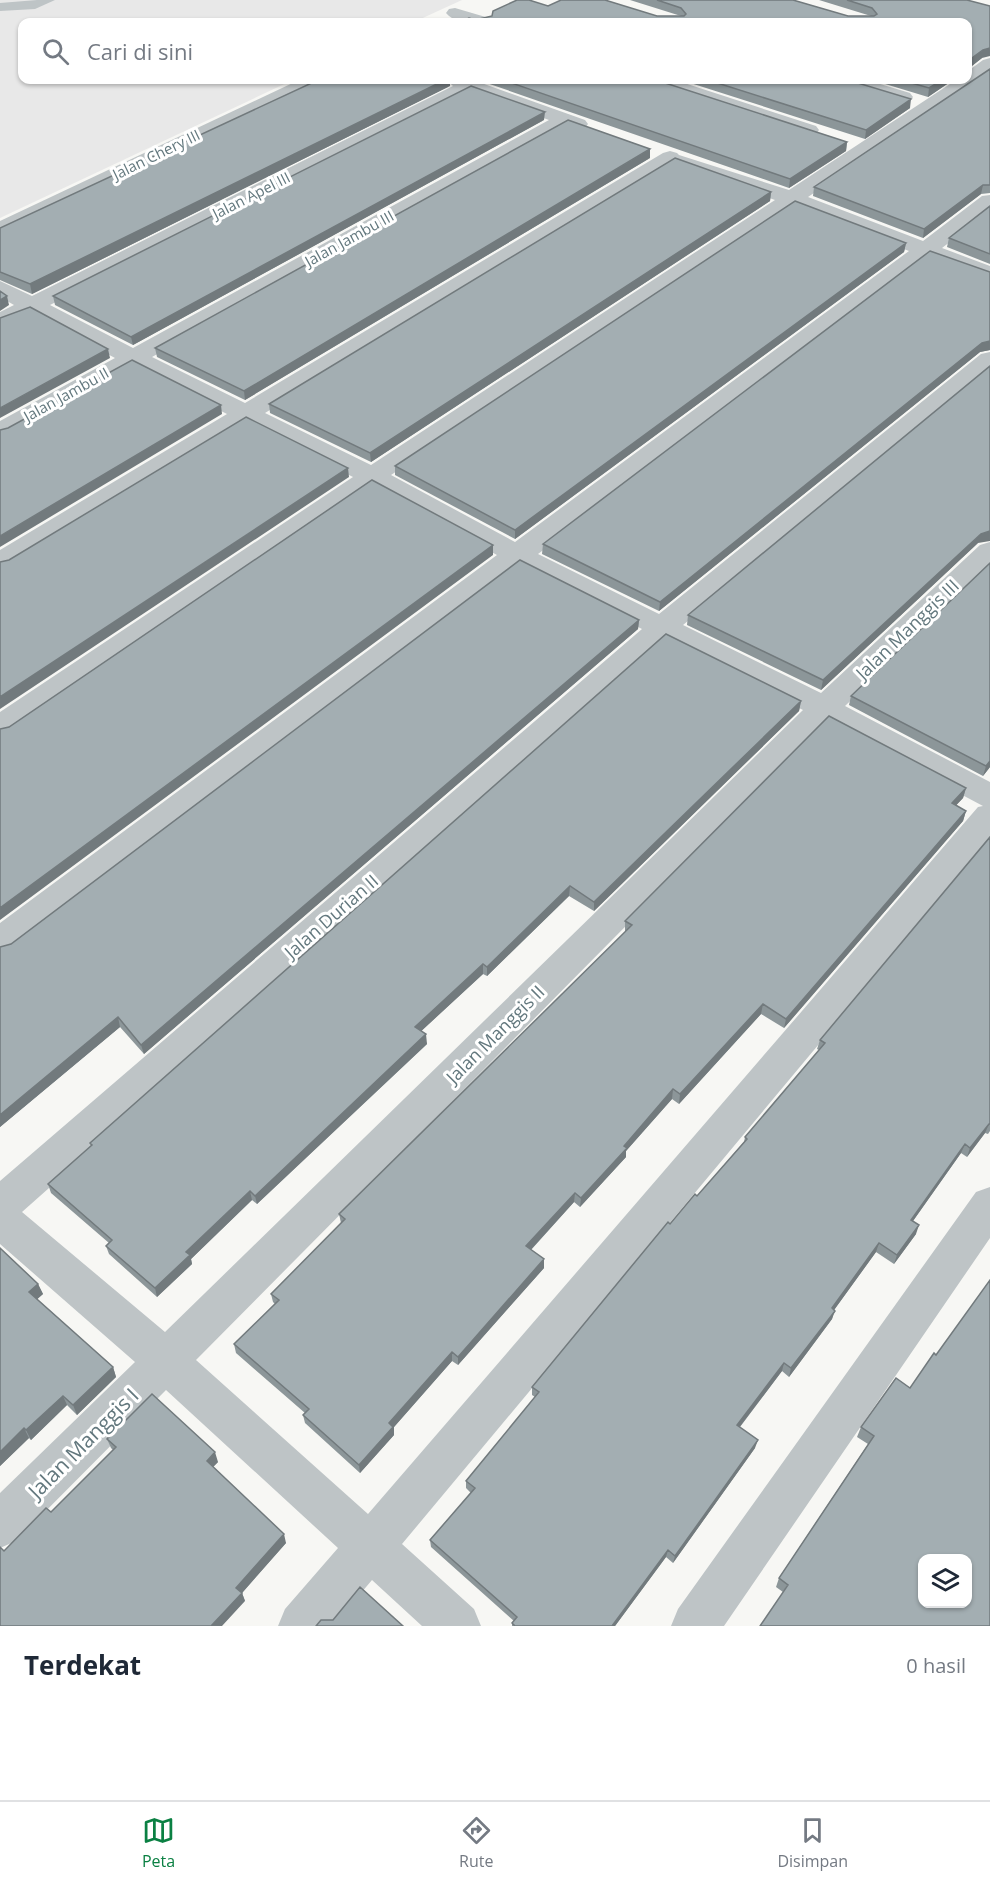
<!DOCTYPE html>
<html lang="id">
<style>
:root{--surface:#fff;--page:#f2f2f3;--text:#1f2937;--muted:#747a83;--line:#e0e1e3;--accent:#0b8043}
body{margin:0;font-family:"Open Sans",sans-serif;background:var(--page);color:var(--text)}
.controls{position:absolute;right:18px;bottom:18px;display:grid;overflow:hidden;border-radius:12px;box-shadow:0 2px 4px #0004}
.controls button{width:54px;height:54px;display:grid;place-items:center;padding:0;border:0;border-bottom:2px solid var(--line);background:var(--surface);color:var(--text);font:30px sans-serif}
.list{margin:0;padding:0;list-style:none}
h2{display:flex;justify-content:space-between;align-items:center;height:78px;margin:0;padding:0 24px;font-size:26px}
h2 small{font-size:20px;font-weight:400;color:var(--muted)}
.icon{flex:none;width:33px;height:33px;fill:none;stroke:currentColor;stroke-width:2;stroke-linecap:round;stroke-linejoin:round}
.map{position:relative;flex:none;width:990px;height:1626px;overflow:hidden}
.search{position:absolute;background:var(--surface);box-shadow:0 2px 4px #0004;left:18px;right:18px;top:18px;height:66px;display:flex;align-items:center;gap:15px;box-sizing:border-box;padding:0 21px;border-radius:12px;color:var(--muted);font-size:22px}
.sheet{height:174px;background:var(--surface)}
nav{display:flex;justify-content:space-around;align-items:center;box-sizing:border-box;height:84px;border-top:2px solid var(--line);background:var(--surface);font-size:16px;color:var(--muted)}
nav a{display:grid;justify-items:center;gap:3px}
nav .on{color:var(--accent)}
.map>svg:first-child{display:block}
.built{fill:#e8e8e8}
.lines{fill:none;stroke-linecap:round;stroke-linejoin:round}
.service{fill:#bec4c6;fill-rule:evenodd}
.minor{fill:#bec4c6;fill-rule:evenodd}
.wall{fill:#8c9699}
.shaded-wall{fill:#727a7d}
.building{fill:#a3aeb2;stroke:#727a7d;stroke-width:1.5;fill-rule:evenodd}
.labels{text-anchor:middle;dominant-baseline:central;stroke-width:6;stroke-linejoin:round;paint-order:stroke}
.far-street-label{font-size:15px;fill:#63787e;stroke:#fff}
.street-label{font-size:18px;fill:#63787e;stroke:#fff}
.near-street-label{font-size:21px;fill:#63787e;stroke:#fff}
</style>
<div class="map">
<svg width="990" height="1626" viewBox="0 0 990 1626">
<rect width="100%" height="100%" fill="#f7f7f4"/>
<path class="built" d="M0,0H462L414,22H22V80H293L0,218Z"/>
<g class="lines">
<path class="service" d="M37,0H55L35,9L0,11V3Z"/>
<path class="minor" d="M455,8L489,18L492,22C478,23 456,25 446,13L449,9Z
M990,58V73L808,197L923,241L982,196L990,195V211L942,248L990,266V281L928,258L538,554L659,614L981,354L990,352V371L683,625L821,693L980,545L990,542V567L845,706L990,782V839L402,1544L474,1609L481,1626H422L372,1580L333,1626H278L285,1609L338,1548L166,1390L16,1541L0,1548V1493L135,1362L0,1244V1181L642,629L520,567L13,952L0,956V923L497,555L373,487L11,735L0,738V712L353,477L247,424L10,568L0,571V550L227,414L134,367L9,436L0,439V421L115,358L32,314L0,328V312L14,305L0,297V281L32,296L453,86L447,80H473L585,120L588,124L585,128L578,130L567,127L152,357L245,403L663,153L670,151L677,153L679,155L789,190L956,80H968V71L983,60ZM471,92L549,120L133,348L50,305ZM673,164L775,200L371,465L265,413ZM794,207L909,251L515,542L391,475ZM665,641L803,710L165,1332L22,1212ZM827,723L983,806L978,807L368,1514L196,1360Z
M299,80H323L320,84L0,236V221Z
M647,80H675L816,126L819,130L816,134H802L650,84Z
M838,80H867L910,93L913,97L910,101L903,103L841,84Z
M990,1187V1238L724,1626H671L678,1609L976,1192Z"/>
</g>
<path class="wall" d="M630,0H793L848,16H871L819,0H967L982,58L968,69L475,20L548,6L657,16H681Z
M990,69V193L981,194L923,238L813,196L814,187Z
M478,80H656L847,142L846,151L789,188Z
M681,80H848L910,108L865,139Z
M872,80H953L928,97Z
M450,86L32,294L0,280V228Z
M544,120L133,345L55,305L53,296Z
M650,158L245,400L157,357L155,348Z
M771,192L770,201L371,462L270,413L269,404Z
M990,206V264L947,247L949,238Z
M906,243L904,252L515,539L395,475V466Z
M990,272V350L980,352L659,611L542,554L543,544Z
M978,543L821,690L687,625L688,615Z
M990,563V767L983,776L849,705L851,696Z
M639,620L638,629L144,1054L120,1027L0,1127V947L11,944Z
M801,701L799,711L594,911L569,896L487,976L483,974L421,1031L427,1044L257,1204L252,1200L191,1259L192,1264L157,1297L109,1254L106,1246L109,1243L51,1193L48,1184L91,1146L90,1143Z
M966,788L963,798L956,805L966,811L963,821L784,1028L761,1014L679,1104L672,1099L626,1151V1157L580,1207L574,1202L531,1250L544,1268L458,1365L452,1361L394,1427V1435L360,1473L305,1423L303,1415L305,1413L236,1353L234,1344L275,1304L273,1302L271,1294L341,1223L339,1214L626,932L625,931V921Z
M990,837V1131L988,1134L985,1133L967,1157L961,1153L913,1221L916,1234L894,1264L876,1252L834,1310L832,1319L789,1377L782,1371L740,1427L755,1448L673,1563L666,1557L615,1626H512V1623L514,1621L431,1547L430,1540L471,1493L466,1488V1481L535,1397L532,1395V1387L670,1224L697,1196L744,1142L745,1137L819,1050L817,1049L820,1040Z
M0,1248L38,1284L43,1294L37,1299L113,1367L116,1377L77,1415L67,1405L31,1440L29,1438L0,1466Z
M936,1355L783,1592L776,1587L779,1578L868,1444L857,1437L861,1427L910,1388Z
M107,1439L218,1462L213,1467L286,1543L242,1593L245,1601L4,1551L51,1512L113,1450L111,1448Z"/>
<path class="shaded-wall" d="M990,48V56L982,58L968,69V61L983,50Z
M445,80H450V86L32,294L30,284Z
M942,80H953L928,97L929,88Z
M911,99L910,108L865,139L866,130Z
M545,112L544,120L133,345L131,337Z
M847,142L846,151L789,188L790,179Z
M650,149V158L245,400L244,391Z
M983,185L981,194L923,238L924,229Z
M771,192L770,201L371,462L370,453Z
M906,243L904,252L515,539V530Z
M7,296L9,305L0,311V300Z
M990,341V350L980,352L659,611L660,602L982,343Z
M108,349L110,358L0,418V408Z
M221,405L222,414L0,547V536Z
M348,468L349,477L0,709V697Z
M990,531V541L978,543L821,690L823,680L981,534Z
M493,545V555L0,920V908Z
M639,620L638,629L144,1054L141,1045Z
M801,701L799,711L594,911V902Z
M990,761V767L983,776L986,766Z
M966,788L963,798L949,813L952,803Z
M966,811L963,821L784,1028L786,1019Z
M570,886L569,896L487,976V967Z
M483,964V974L416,1036L415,1027Z
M763,1004L761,1014L679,1104L680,1094Z
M118,1017L120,1027L0,1127V1115Z
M426,1034L427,1044L257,1204L255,1196Z
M673,1089L672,1099L626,1151V1157L580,1207L581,1198L624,1146Z
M989,1124L985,1133L967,1157L970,1148Z
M965,1144L961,1153L908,1228L911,1220Z
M250,1191L252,1200L191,1259L192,1264L157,1297L155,1288L186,1252Z
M575,1193L574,1202L526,1255V1246Z
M919,1225L916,1234L894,1264L897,1255Z
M879,1243L876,1252L829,1317L832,1308Z
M544,1259V1268L458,1365V1357Z
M38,1284L43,1294L34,1302L29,1292Z
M835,1311L832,1319L789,1377L791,1368Z
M452,1352V1361L394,1427V1435L360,1473L359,1465L389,1423Z
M784,1363L782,1371L735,1433L737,1425Z
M113,1367L116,1377L77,1415L73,1405Z
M63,1396L67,1405L31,1440L26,1430Z
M24,1428L29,1438L0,1466V1452Z
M758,1440L755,1448L673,1563L675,1556Z
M215,1452L218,1462L210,1470L207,1461Z
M284,1534L286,1543L242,1593L245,1601L222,1626H211L236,1588Z
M668,1550L666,1557L615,1626H612Z"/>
<path class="building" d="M517,0H529L548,6L561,0H605L657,16H684L686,14L681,8L657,0H793L848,16H874L877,14L872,8L847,0H967L990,6V48L983,50L968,61V69V22H461L469,18L475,20L492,16L493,11Z
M990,69V185H983L924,229L814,187Z
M318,80H445L30,284L0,272V228Z
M503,80H656L847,142L790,179Z
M708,80H848L911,99L866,130Z
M901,80H942L929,88Z
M471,86L545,112L131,337L53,296Z
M568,120L650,149L244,391L155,348Z
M675,158L771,192L370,453L269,404Z
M795,201L906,243L515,530L395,466Z
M990,206V254L949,238Z
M930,251L990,272V341L982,343L660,602L543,544Z
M0,291L7,296L0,300Z
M30,307L108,349L0,408V318Z
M132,360L221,405L0,536V430L8,428Z
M990,366V531L981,534L823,680L688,615Z
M246,417L348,468L0,697V562L9,560Z
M372,480L493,545L0,908V729L9,727Z
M520,560L639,620L141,1045L118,1017L0,1115V947L11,944Z
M990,563V761L986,766L851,696Z
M666,634L801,701L594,902L570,886L487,967L483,964L415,1027L426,1034L255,1196L250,1191L186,1252L190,1255L155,1288L106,1246L112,1240L48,1184L92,1145L90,1143Z
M829,716L966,788L952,803L966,811L786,1019L763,1004L680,1094L673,1089L624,1146L627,1148L581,1198L575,1193L526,1246L544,1259L458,1357L452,1352L389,1423L393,1427L359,1465L303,1415L309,1409L234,1344L279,1300L271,1294L345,1219L339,1214L632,925L625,921Z
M990,837V1124H989L970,1148L965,1144L911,1220L919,1225L897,1255L879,1243L832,1308L835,1311L791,1368L784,1363L737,1425L758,1440L675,1556L668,1550L612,1626H515L512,1623L517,1617L430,1540L475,1488L466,1481L539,1392L532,1387L668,1222L670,1224L695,1194L697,1196L747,1139L745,1137L825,1043L820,1040Z
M0,1248L38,1284L29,1292L113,1367L73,1405L63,1396L26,1430L24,1428L0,1452Z
M990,1280V1626H760L788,1585L779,1578L874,1436L861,1427L896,1378L910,1388L934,1353L936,1355ZM922,1558H968V1604H922Z
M152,1394L215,1452L207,1461L284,1534L236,1588L242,1593L211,1626H0V1547L4,1551L46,1508L51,1512L116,1447L107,1439Z
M360,1587L403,1626H316L321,1620H333Z"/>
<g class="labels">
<g class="far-street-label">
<text transform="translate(156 154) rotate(-26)">Jalan Chery III</text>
<text transform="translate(251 195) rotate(-27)">Jalan Apel III</text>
<text transform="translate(349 238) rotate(-29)">Jalan Jambu III</text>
<text transform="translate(66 394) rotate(-29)">Jalan Jambu II</text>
</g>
<g class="street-label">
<text transform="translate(907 629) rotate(-44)">Jalan Manggis III</text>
<text transform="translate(331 916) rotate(-41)">Jalan Durian II</text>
<text transform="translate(495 1034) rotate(-45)">Jalan Manggis II</text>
</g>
<g class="near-street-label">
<text transform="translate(83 1443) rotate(-45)">Jalan Manggis I</text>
</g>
</g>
</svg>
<div class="controls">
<button><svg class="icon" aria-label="layers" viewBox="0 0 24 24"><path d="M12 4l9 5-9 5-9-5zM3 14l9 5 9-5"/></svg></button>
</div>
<div class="search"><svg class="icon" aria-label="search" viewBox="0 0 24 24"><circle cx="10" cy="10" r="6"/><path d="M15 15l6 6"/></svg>Cari di sini</div>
</div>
<section class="sheet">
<h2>Terdekat<small>0 hasil</small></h2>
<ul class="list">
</ul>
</section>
<nav>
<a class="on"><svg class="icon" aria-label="map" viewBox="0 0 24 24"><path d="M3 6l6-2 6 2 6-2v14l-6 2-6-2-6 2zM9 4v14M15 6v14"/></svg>Peta</a>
<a><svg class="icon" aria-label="directions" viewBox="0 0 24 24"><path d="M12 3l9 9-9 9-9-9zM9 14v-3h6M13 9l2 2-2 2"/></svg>Rute</a>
<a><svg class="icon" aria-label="saved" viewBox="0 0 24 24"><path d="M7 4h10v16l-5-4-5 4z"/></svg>Disimpan</a>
</nav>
